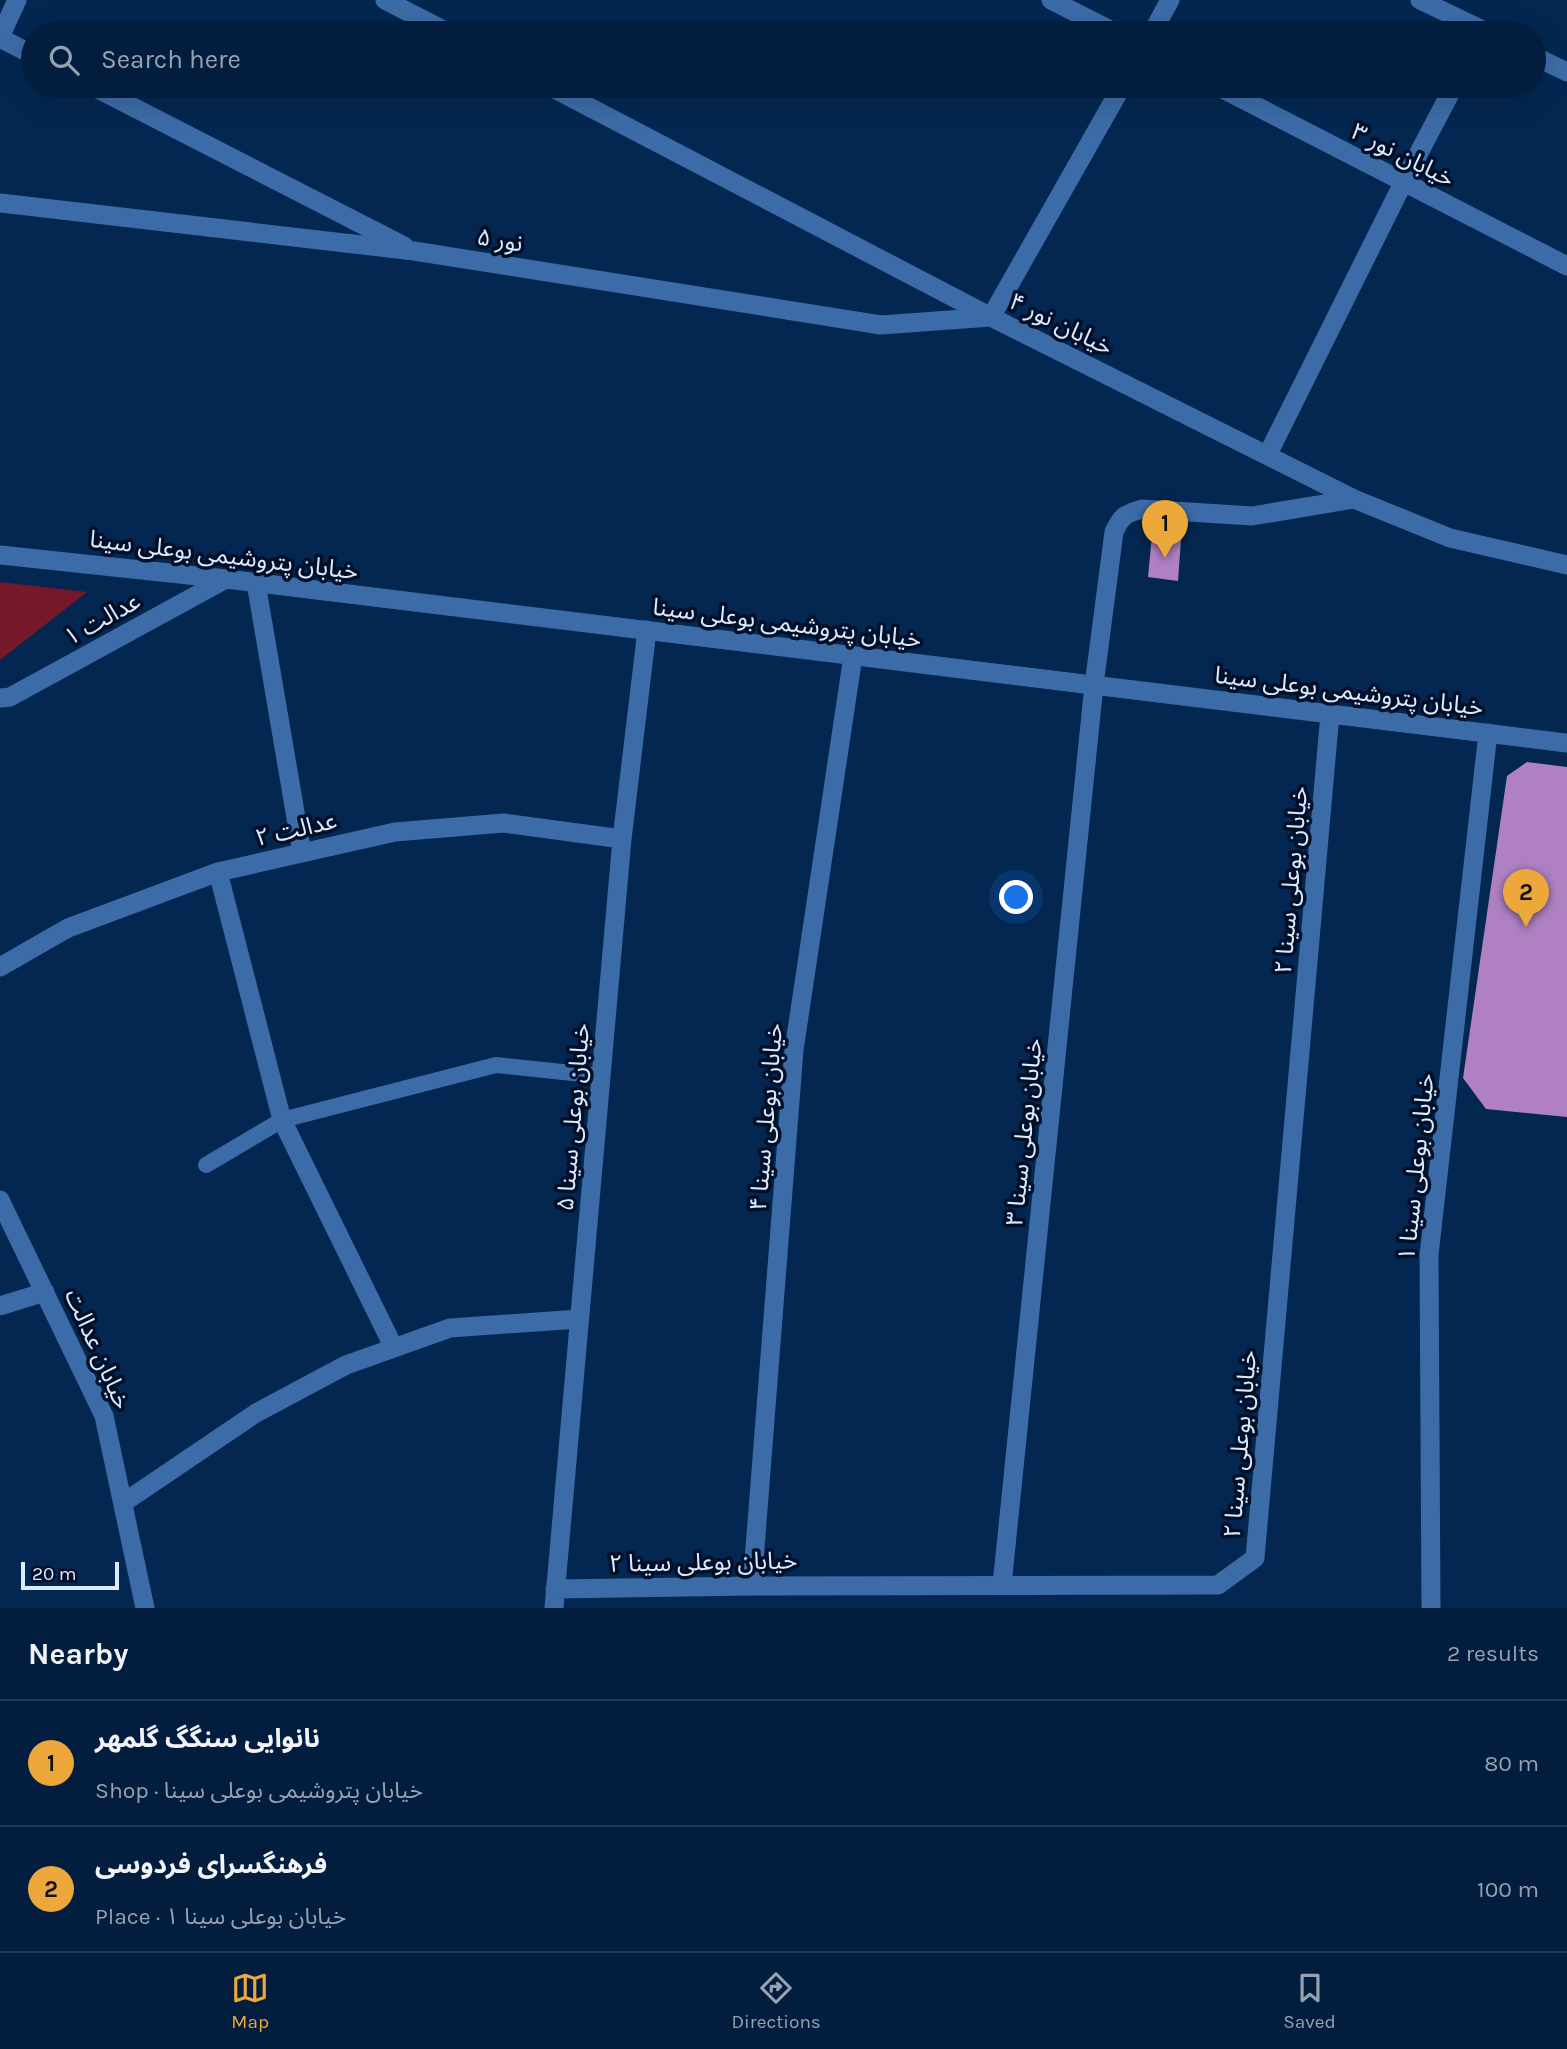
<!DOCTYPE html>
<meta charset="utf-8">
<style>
:root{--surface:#021d3d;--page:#102a48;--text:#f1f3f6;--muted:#96a2b0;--line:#233b57;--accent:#eda83b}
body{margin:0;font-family:Karla,"Noto Sans Arabic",sans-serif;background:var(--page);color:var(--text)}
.scale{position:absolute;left:21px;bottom:18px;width:98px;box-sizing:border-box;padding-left:7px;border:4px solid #dbeaff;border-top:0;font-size:19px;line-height:24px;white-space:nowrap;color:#dbeaff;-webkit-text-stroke:5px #011028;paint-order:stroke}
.you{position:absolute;left:1017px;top:898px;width:24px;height:24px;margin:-18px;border:5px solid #fff;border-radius:50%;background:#1a73e8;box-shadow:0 0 0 10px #1a73e833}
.badge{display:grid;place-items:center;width:46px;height:46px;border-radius:50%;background:var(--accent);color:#111;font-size:23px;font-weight:700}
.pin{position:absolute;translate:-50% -58px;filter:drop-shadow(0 2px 4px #0008)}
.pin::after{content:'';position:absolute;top:37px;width:24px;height:21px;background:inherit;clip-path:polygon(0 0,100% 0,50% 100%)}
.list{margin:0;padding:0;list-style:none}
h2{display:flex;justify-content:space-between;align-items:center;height:91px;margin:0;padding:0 28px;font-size:30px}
h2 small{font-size:23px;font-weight:400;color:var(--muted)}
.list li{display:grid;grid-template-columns:46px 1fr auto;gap:21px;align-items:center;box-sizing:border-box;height:126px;padding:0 28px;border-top:2px solid var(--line)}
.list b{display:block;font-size:26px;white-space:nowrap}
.list p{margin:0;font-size:23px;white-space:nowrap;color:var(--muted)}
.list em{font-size:23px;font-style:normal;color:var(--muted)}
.icon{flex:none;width:38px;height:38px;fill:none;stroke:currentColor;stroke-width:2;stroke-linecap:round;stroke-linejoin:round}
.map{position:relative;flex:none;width:1567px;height:1608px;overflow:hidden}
.search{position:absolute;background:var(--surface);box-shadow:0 7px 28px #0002;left:21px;right:21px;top:21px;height:77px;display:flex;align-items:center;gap:18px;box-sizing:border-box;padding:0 24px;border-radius:38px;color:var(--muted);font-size:26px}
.sheet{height:343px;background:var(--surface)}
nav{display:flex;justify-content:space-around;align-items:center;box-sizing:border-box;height:98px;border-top:2px solid var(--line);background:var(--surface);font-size:19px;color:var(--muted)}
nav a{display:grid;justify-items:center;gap:4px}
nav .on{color:var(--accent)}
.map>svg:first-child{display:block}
.green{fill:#76182b}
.building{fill:#af81c3}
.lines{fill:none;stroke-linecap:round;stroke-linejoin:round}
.service{stroke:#3c6ca7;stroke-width:16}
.minor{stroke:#3c6ca7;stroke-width:19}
.labels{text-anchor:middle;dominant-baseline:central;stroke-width:7;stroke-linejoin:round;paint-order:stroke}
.street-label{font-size:24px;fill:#dbeaff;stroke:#011028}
</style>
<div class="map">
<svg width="1567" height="1608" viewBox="0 0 1567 1608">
<rect width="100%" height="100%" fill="#032751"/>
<path class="green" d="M0,582L87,592L0,660Z"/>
<path class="building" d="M1152,535L1181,539L1178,581L1148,577Z
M1527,762L1567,767V1117L1486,1109L1463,1078L1507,776Z"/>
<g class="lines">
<path class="service" d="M206,1165L282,1120L496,1065L601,1076"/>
<path class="minor" d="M385,0L449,33
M1051,0L1116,33
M1420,0L1489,33
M1152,33L1170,0
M0,37L17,0
M0,38L33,55
M1534,56L1567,72
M92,86L404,246
M549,86L991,317L1354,499L1450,538L1567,565
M1217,86L1567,266
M0,203L414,251L881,325L991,317L1122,86
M1268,454L1403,183L1454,86
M0,555L226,579L1567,743
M256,583L302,853
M0,698L10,697L226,579
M218,872L282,1120L394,1348
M0,967L68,928L218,872L395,832L504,823L622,839
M0,1200L104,1416L145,1608
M0,1306L45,1292
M123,1503L256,1413L346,1365L450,1328L579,1319
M1002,1585L1094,685L1114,532C1122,515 1125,514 1142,509L1252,516L1354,499
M752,1586L794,1050L853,656
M555,1589L752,1586L1218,1585L1255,1558L1330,714
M554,1608L622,839L647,630
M1431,1608L1429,1255L1488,733"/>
</g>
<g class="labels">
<g class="street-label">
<text transform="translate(1403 155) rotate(27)">خیابان نور ۳</text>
<text transform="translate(500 240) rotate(9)">نور ۵</text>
<text transform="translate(1061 324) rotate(26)">خیابان نور ۴</text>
<text transform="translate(224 555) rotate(7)">خیابان پتروشیمی بوعلی سینا</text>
<text transform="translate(102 619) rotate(-29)">عدالت ۱</text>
<text transform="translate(787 623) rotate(7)">خیابان پتروشیمی بوعلی سینا</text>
<text transform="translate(1349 691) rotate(7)">خیابان پتروشیمی بوعلی سینا</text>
<text transform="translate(296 829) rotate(-13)">عدالت ۲</text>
<text transform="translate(1291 880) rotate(-85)">خیابان بوعلی سینا ۲</text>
<text transform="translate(573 1117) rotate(-85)">خیابان بوعلی سینا ۵</text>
<text transform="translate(766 1117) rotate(-85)">خیابان بوعلی سینا ۴</text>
<text transform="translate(1024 1132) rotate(-84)">خیابان بوعلی سینا ۳</text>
<text transform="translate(1416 1167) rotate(-84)">خیابان بوعلی سینا ۱</text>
<text transform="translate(98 1349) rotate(66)">خیابان عدالت</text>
<text transform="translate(1240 1444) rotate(-85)">خیابان بوعلی سینا ۲</text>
<text transform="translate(703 1562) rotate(-1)">خیابان بوعلی سینا ۲</text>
</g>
</g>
</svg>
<div class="scale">20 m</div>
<div class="you"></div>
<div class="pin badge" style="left:1165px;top:558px">1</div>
<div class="pin badge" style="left:1526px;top:927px">2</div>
<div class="search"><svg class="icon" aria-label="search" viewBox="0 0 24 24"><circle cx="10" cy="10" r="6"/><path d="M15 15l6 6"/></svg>Search here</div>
</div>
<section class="sheet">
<h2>Nearby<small>2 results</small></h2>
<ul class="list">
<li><span class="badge">1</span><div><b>نانوایی سنگگ گلمهر</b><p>Shop · خیابان پتروشیمی بوعلی سینا</p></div><em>80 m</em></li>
<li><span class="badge">2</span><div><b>فرهنگسرای فردوسی</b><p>Place · خیابان بوعلی سینا ۱</p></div><em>100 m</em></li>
</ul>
</section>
<nav>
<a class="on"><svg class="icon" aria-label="map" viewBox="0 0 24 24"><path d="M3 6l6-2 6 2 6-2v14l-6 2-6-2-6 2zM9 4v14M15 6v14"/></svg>Map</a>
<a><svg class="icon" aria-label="directions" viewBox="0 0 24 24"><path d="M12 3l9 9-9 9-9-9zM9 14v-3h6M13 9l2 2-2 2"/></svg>Directions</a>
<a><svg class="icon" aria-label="saved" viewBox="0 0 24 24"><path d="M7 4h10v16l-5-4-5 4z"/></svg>Saved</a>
</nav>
